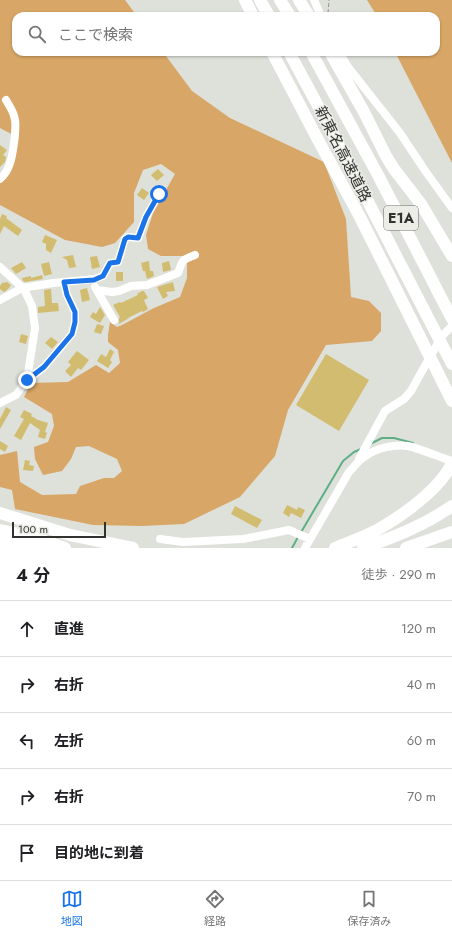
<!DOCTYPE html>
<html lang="ja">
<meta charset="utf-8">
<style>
:root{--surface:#fff;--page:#f2f2f2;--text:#202124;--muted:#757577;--line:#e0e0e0;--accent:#1a73e8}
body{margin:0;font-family:Jost,"Noto Sans JP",sans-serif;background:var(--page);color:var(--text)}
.scale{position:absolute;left:12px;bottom:10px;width:94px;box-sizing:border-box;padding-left:4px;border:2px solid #323331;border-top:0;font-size:11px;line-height:14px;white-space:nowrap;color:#323331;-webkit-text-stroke:3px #ecede7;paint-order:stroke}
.stop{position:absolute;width:12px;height:12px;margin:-9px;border:3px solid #1a73e8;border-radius:50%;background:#fff}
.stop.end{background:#1a73e8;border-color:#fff;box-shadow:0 1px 4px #0008}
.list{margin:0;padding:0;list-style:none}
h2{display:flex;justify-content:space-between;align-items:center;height:52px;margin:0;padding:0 16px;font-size:17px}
h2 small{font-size:13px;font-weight:400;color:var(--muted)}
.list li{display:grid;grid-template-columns:26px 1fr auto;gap:12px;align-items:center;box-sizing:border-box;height:56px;padding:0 16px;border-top:1px solid var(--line)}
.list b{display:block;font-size:15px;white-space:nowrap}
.list em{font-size:13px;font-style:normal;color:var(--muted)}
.icon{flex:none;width:22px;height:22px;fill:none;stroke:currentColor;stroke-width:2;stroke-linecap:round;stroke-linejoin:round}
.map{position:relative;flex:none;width:452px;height:548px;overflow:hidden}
.search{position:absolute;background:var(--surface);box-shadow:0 1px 3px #0004;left:12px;right:12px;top:12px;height:44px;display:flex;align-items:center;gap:10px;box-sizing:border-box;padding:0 14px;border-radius:12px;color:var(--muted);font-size:15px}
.sheet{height:332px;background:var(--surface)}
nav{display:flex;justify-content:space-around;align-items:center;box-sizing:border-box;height:56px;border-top:1px solid var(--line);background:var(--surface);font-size:11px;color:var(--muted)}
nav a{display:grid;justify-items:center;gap:2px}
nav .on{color:var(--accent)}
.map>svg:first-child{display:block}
.forest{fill:#d8a666}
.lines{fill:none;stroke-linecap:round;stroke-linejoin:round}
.stream{stroke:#5eaf86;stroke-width:2}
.building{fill:#d2bc6f}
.path{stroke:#959792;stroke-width:1;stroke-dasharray:4 2;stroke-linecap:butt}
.minor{stroke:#fff;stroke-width:8}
.highway{stroke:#fff;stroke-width:12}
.route{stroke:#1a73e8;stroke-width:5}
.labels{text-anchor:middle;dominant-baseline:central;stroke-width:3;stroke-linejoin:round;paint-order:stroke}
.shield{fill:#ecede7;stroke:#6a6b68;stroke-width:1}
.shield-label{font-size:14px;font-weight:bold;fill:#323331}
.street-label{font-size:15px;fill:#323331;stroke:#ecede7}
</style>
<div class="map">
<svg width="452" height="548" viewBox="0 0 452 548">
<rect width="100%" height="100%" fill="#dee0da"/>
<path class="forest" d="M0,0H125L137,16H16V52H163L192,91L230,118L324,162L346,219L351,297L369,301L381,313V331L372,341L326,345L288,410L275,456L240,497L184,524L142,526L93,525L15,509L12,490L0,487V455L17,451L20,482L42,495L76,494L80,486L104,478H114L122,471L117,459L89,446L76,447L71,459L62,471L43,475L35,459L34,447L48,442L54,426L52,414L24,397L31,383L68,382L96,365L109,373L120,363L118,350L108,342V335L110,322L117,327L122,325L154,308L180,297L187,278V256H161L148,249L146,235L153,213L175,174L161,164L143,170L134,193V222L115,243L102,247L65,240L0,205V179L19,138L0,128Z
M367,0H452V163L395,52H436V16H377Z"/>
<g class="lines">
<path class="stream" d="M370,444L382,438H394L413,443
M300,534L343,461L354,452L361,449
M292,548L298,537"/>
</g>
<path class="building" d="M0,145L7,150L3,155L6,157L5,162L0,167Z
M158,169L164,175L157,181L151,175Z
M142,188L149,193L144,200L137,195Z
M2,214L7,216L6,218L22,230L18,236L4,226L0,234V219Z
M45,235L57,240L51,253L46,250V244L42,242Z
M73,255L76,267L69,268L67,260L62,257Z
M97,256L100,267L92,269L90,257Z
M149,261L150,271H153L154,276L147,279L145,271H143L141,263Z
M169,261L171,270L163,272L162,263Z
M22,262L26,268L16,274L11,268Z
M49,262L52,274L44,276L41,264Z
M116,272H123V281H116Z
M42,275L43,279L25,282L23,281L22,278L31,276V278Z
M7,282L11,285L7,290L4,292L0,289V286L2,283Z
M173,282L175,291L166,292L168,296L163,299L157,287Z
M87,288L90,300L82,302L80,290Z
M51,289L52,303H58L59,311L38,313V307L45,306L44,290Z
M142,291H144L148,298L144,300L148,309L143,312L142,311L128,318H129L119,324V318L120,317L113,305L120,302L121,303L138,295L137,294Z
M100,307L105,315L100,323L90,317L93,312L96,314Z
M97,324L104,326L101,334L94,332Z
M21,334L28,336L26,344L19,342Z
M51,337L58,342L52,349L45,343Z
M110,349L114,352L110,360L112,362L108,368L97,361L101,354L106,357Z
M77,351L89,360L81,370L78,368L71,377L65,371L71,365L68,362Z
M326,354L369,380L339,431L296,405Z
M6,407L11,410L0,429V419Z
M24,410L32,414L31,416L38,420L48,423L45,432L47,433L45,439L38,437L40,430L30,423L21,440L14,436L24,419L20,417Z
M0,441L8,446L5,452L0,449Z
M25,460L30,461L29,465L34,466L33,471L23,470Z
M287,505L297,510L298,507L305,510L301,518L291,513L289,517L283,513Z
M235,506L262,520L257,528L231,514Z"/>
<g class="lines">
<path class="path" d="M328,13L329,0"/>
<path class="minor" d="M314,0L321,16
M339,52L348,67L400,133L426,172L452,208
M0,179C12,169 13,150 15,135C15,130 16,125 15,120C14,112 10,107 6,100
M0,267L24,289L32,306L35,328L27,380L16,395L0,403
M95,287L114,320
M97,290L112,292L119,291L131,286L147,285L178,273C183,259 182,260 195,255
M0,300L22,288L53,283L64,282L94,279L103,276L110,263L118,262L125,239L128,237L138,238L146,217L159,194
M27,380L44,367L72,334L75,322V312L67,295L64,282
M359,459L385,411L404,399L411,391L422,371L442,336L452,326
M160,539L183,542L243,539L289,530L310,539
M305,548L349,472C354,467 358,461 364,457C376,448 394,444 408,446C421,449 439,457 452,461"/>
<path class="highway" d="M245,0L253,16
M260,0L269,16
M280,0L290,16
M299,0L309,16
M272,52L316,136L360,217L452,401
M289,52L330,128L452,364
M311,52L378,175L452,319
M330,52L364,112L386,156L394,169L421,204L452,256
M0,513L70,535L133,548
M0,530L33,537L65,548
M0,542L40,548
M335,548C349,542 364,537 377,530C402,516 440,489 452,463
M363,548C395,537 425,525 452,506
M406,548L452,532"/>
</g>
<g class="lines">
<path class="route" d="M27,380L44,367L72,334L75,322V312L67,295L64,282L94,280L103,276L110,263L118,262L125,239L128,237L138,238L146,217L159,194"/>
</g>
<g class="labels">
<rect class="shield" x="384" y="206" width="34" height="24" rx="3"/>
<g class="shield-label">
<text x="401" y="218">E1A</text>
</g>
<g class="street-label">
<text transform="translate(343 154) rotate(63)">新東名高速道路</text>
</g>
</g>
</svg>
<div class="scale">100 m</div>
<div class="stop" style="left:159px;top:194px"></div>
<div class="stop end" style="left:27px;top:380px"></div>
<div class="search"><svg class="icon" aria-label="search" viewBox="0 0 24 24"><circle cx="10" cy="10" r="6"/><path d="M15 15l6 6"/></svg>ここで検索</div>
</div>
<section class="sheet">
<h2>4 分<small>徒歩 · 290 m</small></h2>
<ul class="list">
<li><svg class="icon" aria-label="ahead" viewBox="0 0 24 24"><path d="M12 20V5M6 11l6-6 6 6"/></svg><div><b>直進</b></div><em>120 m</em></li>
<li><svg class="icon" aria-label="right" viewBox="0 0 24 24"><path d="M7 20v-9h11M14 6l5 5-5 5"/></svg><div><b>右折</b></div><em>40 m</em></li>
<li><svg class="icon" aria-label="left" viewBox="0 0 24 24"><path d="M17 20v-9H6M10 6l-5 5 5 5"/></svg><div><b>左折</b></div><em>60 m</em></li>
<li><svg class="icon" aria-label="right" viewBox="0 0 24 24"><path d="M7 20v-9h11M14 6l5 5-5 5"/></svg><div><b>右折</b></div><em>70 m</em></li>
<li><svg class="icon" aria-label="arrive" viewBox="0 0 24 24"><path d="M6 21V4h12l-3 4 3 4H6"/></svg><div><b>目的地に到着</b></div></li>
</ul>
</section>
<nav>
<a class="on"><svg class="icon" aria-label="map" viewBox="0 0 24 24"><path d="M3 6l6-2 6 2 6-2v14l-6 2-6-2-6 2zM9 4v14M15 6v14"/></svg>地図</a>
<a><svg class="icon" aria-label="directions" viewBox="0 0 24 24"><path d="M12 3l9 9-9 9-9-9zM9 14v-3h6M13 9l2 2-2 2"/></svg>経路</a>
<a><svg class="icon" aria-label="saved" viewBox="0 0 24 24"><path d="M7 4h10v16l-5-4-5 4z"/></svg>保存済み</a>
</nav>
